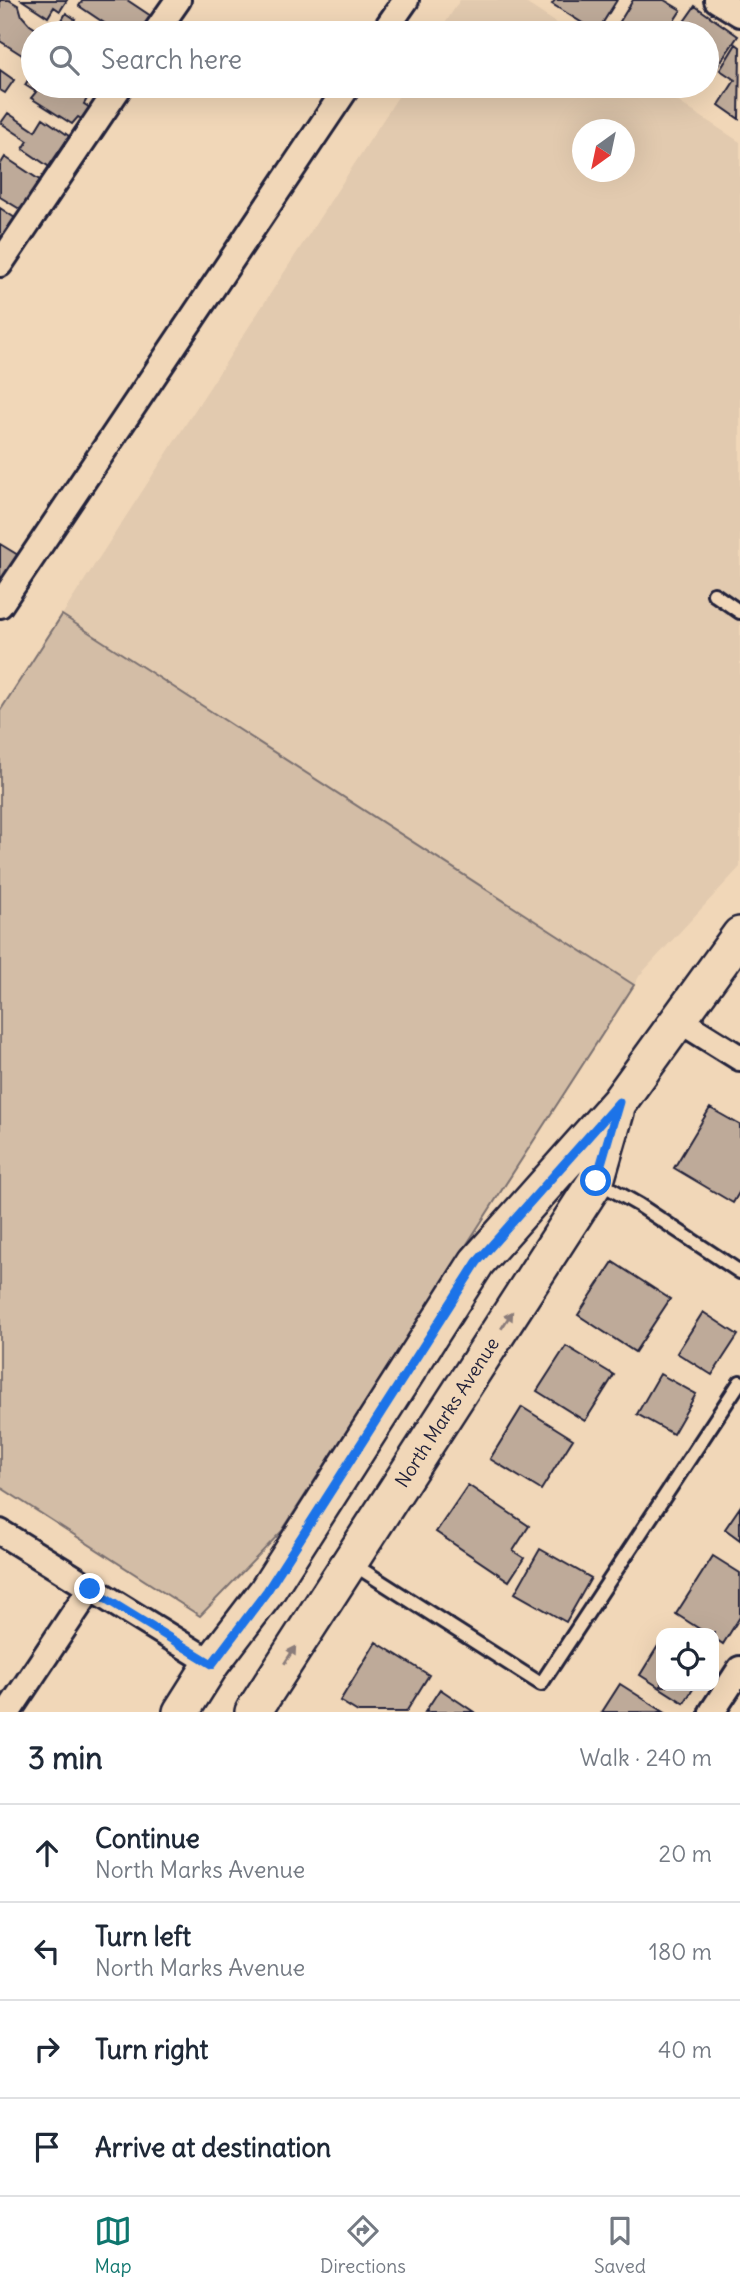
<!DOCTYPE html>
<meta charset="utf-8">
<style>
:root{--surface:#fff;--page:#f2f2f3;--text:#1f2937;--muted:#747a83;--line:#e0e1e3;--accent:#0f766e}
body{margin:0;font-family:Delius,sans-serif;background:var(--page);color:var(--text)}
.controls{position:absolute;right:21px;bottom:21px;display:grid;overflow:hidden;border-radius:14px;box-shadow:0 7px 28px #0002}
.controls button{width:63px;height:63px;display:grid;place-items:center;padding:0;border:0;border-bottom:2px solid var(--line);background:var(--surface);color:var(--text);font:35px sans-serif}
.compass{position:absolute;left:572px;top:119px;width:63px;height:63px;border-radius:50%;background:var(--surface);box-shadow:0 7px 28px #0002;rotate:213deg}
.stop{position:absolute;width:21px;height:21px;margin:-16px;border:5px solid #1a73e8;border-radius:50%;background:#fff}
.stop.end{background:#1a73e8;border-color:#fff;box-shadow:0 2px 7px #0008}
.list{margin:0;padding:0;list-style:none}
h2{display:flex;justify-content:space-between;align-items:center;height:91px;margin:0;padding:0 28px;font-size:30px}
h2 small{font-size:23px;font-weight:400;color:var(--muted)}
.list li{display:grid;grid-template-columns:46px 1fr auto;gap:21px;align-items:center;box-sizing:border-box;height:98px;padding:0 28px;border-top:2px solid var(--line)}
.list b{display:block;font-size:26px;white-space:nowrap}
.list p{margin:0;font-size:23px;white-space:nowrap;color:var(--muted)}
.list em{font-size:23px;font-style:normal;color:var(--muted)}
.icon{flex:none;width:38px;height:38px;fill:none;stroke:currentColor;stroke-width:2;stroke-linecap:round;stroke-linejoin:round}
.map{position:relative;flex:none;width:740px;height:1712px;overflow:hidden}
.search{position:absolute;background:var(--surface);box-shadow:0 7px 28px #0002;left:21px;right:21px;top:21px;height:77px;display:flex;align-items:center;gap:18px;box-sizing:border-box;padding:0 24px;border-radius:38px;color:var(--muted);font-size:26px}
.sheet{height:483px;background:var(--surface)}
nav{display:flex;justify-content:space-around;align-items:center;box-sizing:border-box;height:98px;border-top:2px solid var(--line);background:var(--surface);font-size:19px;color:var(--muted)}
nav a{display:grid;justify-items:center;gap:4px}
nav .on{color:var(--accent)}
.map>svg:first-child{display:block}
.built{fill:#e2caaf;fill-rule:evenodd}
.green{fill:#d3bda6;stroke:#7a7070;stroke-width:2}
.building{fill:#beaa99;stroke:#22223b;stroke-width:2}
.lines{fill:none;stroke-linecap:round;stroke-linejoin:round}
.lane-casing{stroke:#22223b;stroke-width:18}
.street-casing{stroke:#22223b;stroke-width:30}
.secondary-casing{stroke:#22223b;stroke-width:40}
.lane{stroke:#f1d7b8;stroke-width:12}
.street{stroke:#f1d7b8;stroke-width:24}
.secondary{stroke:#f1d7b8;stroke-width:35}
.oneway{fill:#8a7c7a}
.route{stroke:#1a73e8;stroke-width:9}
.labels{text-anchor:middle;dominant-baseline:central;stroke-width:7;stroke-linejoin:round;paint-order:stroke}
.street-label{font-size:19px;fill:#22223b;stroke:#f1d7b8}
</style>
<div class="map">
<svg width="740" height="1712" viewBox="0 0 740 1712">
<rect width="100%" height="100%" fill="#f1d7b8"/>
<filter id="ink" filterUnits="userSpaceOnUse"><feTurbulence type="fractalNoise" baseFrequency=".0143" numOctaves="2"/><feDisplacementMap in="SourceGraphic" scale="14" xChannelSelector="R" yChannelSelector="G"/><feConvolveMatrix kernelMatrix="1 2 1 2 8 2 1 2 1" color-interpolation-filters="sRGB"/></filter>
<g filter="url(#ink)">
<path class="built" d="M460,0H521L572,33H439Z
M405,86H654L740,142V867L640,975L634,985L62,615ZM582,130H624V172H582Z"/>
<path class="green" d="M62,615L634,985L282,1531L200,1616L0,1487V711Z"/>
<path class="building" d="M0,0H9L19,6L22,16L30,25L42,33H33V62L0,41Z
M22,0H67L60,11L54,7L48,17Z
M83,0H127L151,16L140,33H114L116,31L79,6Z
M555,0H617L597,32L552,4Z
M633,0H664L681,10L666,33H613Z
M695,6L738,36L713,73L707,68V33H676Z
M66,13L75,19L69,27L61,22Z
M736,44L740,47L739,119L719,105L735,80L720,70Z
M0,70L14,80L5,93L0,90Z
M33,72V86H74L89,95L84,104L95,111L87,122L78,117L72,124L31,98L36,92L25,85Z
M8,113L35,131L43,118L69,136L64,145L69,148L54,170L23,149L28,141L1,123Z
M5,157L41,181L28,214L0,197V165Z
M0,208L18,220L0,247Z
M0,544L23,558L0,593Z
M710,1108L740,1125V1191L733,1203L674,1168Z
M613,1262L670,1299L635,1352L578,1315Z
M703,1312L738,1335L712,1375L677,1353Z
M566,1346L614,1375L585,1421L537,1391Z
M660,1374L696,1394L673,1434L637,1414Z
M522,1407L573,1439L541,1490L490,1459Z
M468,1485L529,1526L513,1551L524,1558L509,1581L436,1532Z
M740,1507V1540L725,1529Z
M540,1549L591,1578L566,1622L515,1593Z
M713,1556L740,1573V1617L723,1644L714,1638V1633H706L676,1614Z
M661,1641V1686H695L684,1703L640,1675Z
M376,1642L429,1675L406,1712H358L340,1701Z
M620,1684L664,1712H602Z
M440,1689L474,1712H425Z"/>
<g class="lines">
<defs>
<path id="lane" d="M714,594L740,612
M597,1181L639,1205L740,1272
M353,1564L541,1684L740,1382"/>
<path id="street" d="M717,0L740,14
M155,33L178,0
M383,33L406,0
M0,264L120,86
M0,605L348,86
M679,1020L740,1058
M0,1532L212,1663
M8,1712L90,1589
M712,1712L740,1669"/>
<g id="secondary">
<path d="M181,1712L212,1663L267,1591L477,1262L619,1102L740,935"/>
<path id="s1" d="M253,1712L596,1181L616,1112"/>
</g>
</defs>
<use href="#lane" class="lane-casing"/>
<use href="#street" class="street-casing"/>
<use href="#secondary" class="secondary-casing"/>
<use href="#lane" class="lane"/>
<use href="#street" class="street"/>
<use href="#secondary" class="secondary"/>
</g>
<defs><path id="oneway-solid" d="M-6-.8H1V-3.2L6.5 0L1 3.2V.8H-6Z" transform="scale(1.75)"/></defs>
<g class="oneway">
<use href="#oneway-solid" transform="translate(507 1320) rotate(-57)"/>
<use href="#oneway-solid" transform="translate(290 1655) rotate(-57)"/>
</g>
</g>
<g class="lines" filter="url(#ink)">
<path class="route" d="M90,1589L212,1664L267,1591L477,1262L619,1102L596,1181"/>
</g>
<g class="labels">
<g class="street-label">
<text stroke="none"><textPath href="#s1" startOffset="357">North Marks Avenue</textPath></text>
</g>
</g>
</svg>
<div class="controls">
<button><svg class="icon" aria-label="locate" viewBox="0 0 24 24"><circle cx="12" cy="12" r="6"/><path d="M12 2v4M12 18v4M2 12h4M18 12h4"/></svg></button>
</div>
<svg class="compass" viewBox="-18 -18 36 36"><path d="M0-13l5 13h-10z" fill="#e53935"/><path d="M0 13l5-13h-10z" fill="#747a83"/></svg>
<div class="stop" style="left:596px;top:1181px"></div>
<div class="stop end" style="left:90px;top:1589px"></div>
<div class="search"><svg class="icon" aria-label="search" viewBox="0 0 24 24"><circle cx="10" cy="10" r="6"/><path d="M15 15l6 6"/></svg>Search here</div>
</div>
<section class="sheet">
<h2>3 min<small>Walk · 240 m</small></h2>
<ul class="list">
<li><svg class="icon" aria-label="ahead" viewBox="0 0 24 24"><path d="M12 20V5M6 11l6-6 6 6"/></svg><div><b>Continue</b><p>North Marks Avenue</p></div><em>20 m</em></li>
<li><svg class="icon" aria-label="left" viewBox="0 0 24 24"><path d="M17 20v-9H6M10 6l-5 5 5 5"/></svg><div><b>Turn left</b><p>North Marks Avenue</p></div><em>180 m</em></li>
<li><svg class="icon" aria-label="right" viewBox="0 0 24 24"><path d="M7 20v-9h11M14 6l5 5-5 5"/></svg><div><b>Turn right</b></div><em>40 m</em></li>
<li><svg class="icon" aria-label="arrive" viewBox="0 0 24 24"><path d="M6 21V4h12l-3 4 3 4H6"/></svg><div><b>Arrive at destination</b></div></li>
</ul>
</section>
<nav>
<a class="on"><svg class="icon" aria-label="map" viewBox="0 0 24 24"><path d="M3 6l6-2 6 2 6-2v14l-6 2-6-2-6 2zM9 4v14M15 6v14"/></svg>Map</a>
<a><svg class="icon" aria-label="directions" viewBox="0 0 24 24"><path d="M12 3l9 9-9 9-9-9zM9 14v-3h6M13 9l2 2-2 2"/></svg>Directions</a>
<a><svg class="icon" aria-label="saved" viewBox="0 0 24 24"><path d="M7 4h10v16l-5-4-5 4z"/></svg>Saved</a>
</nav>
